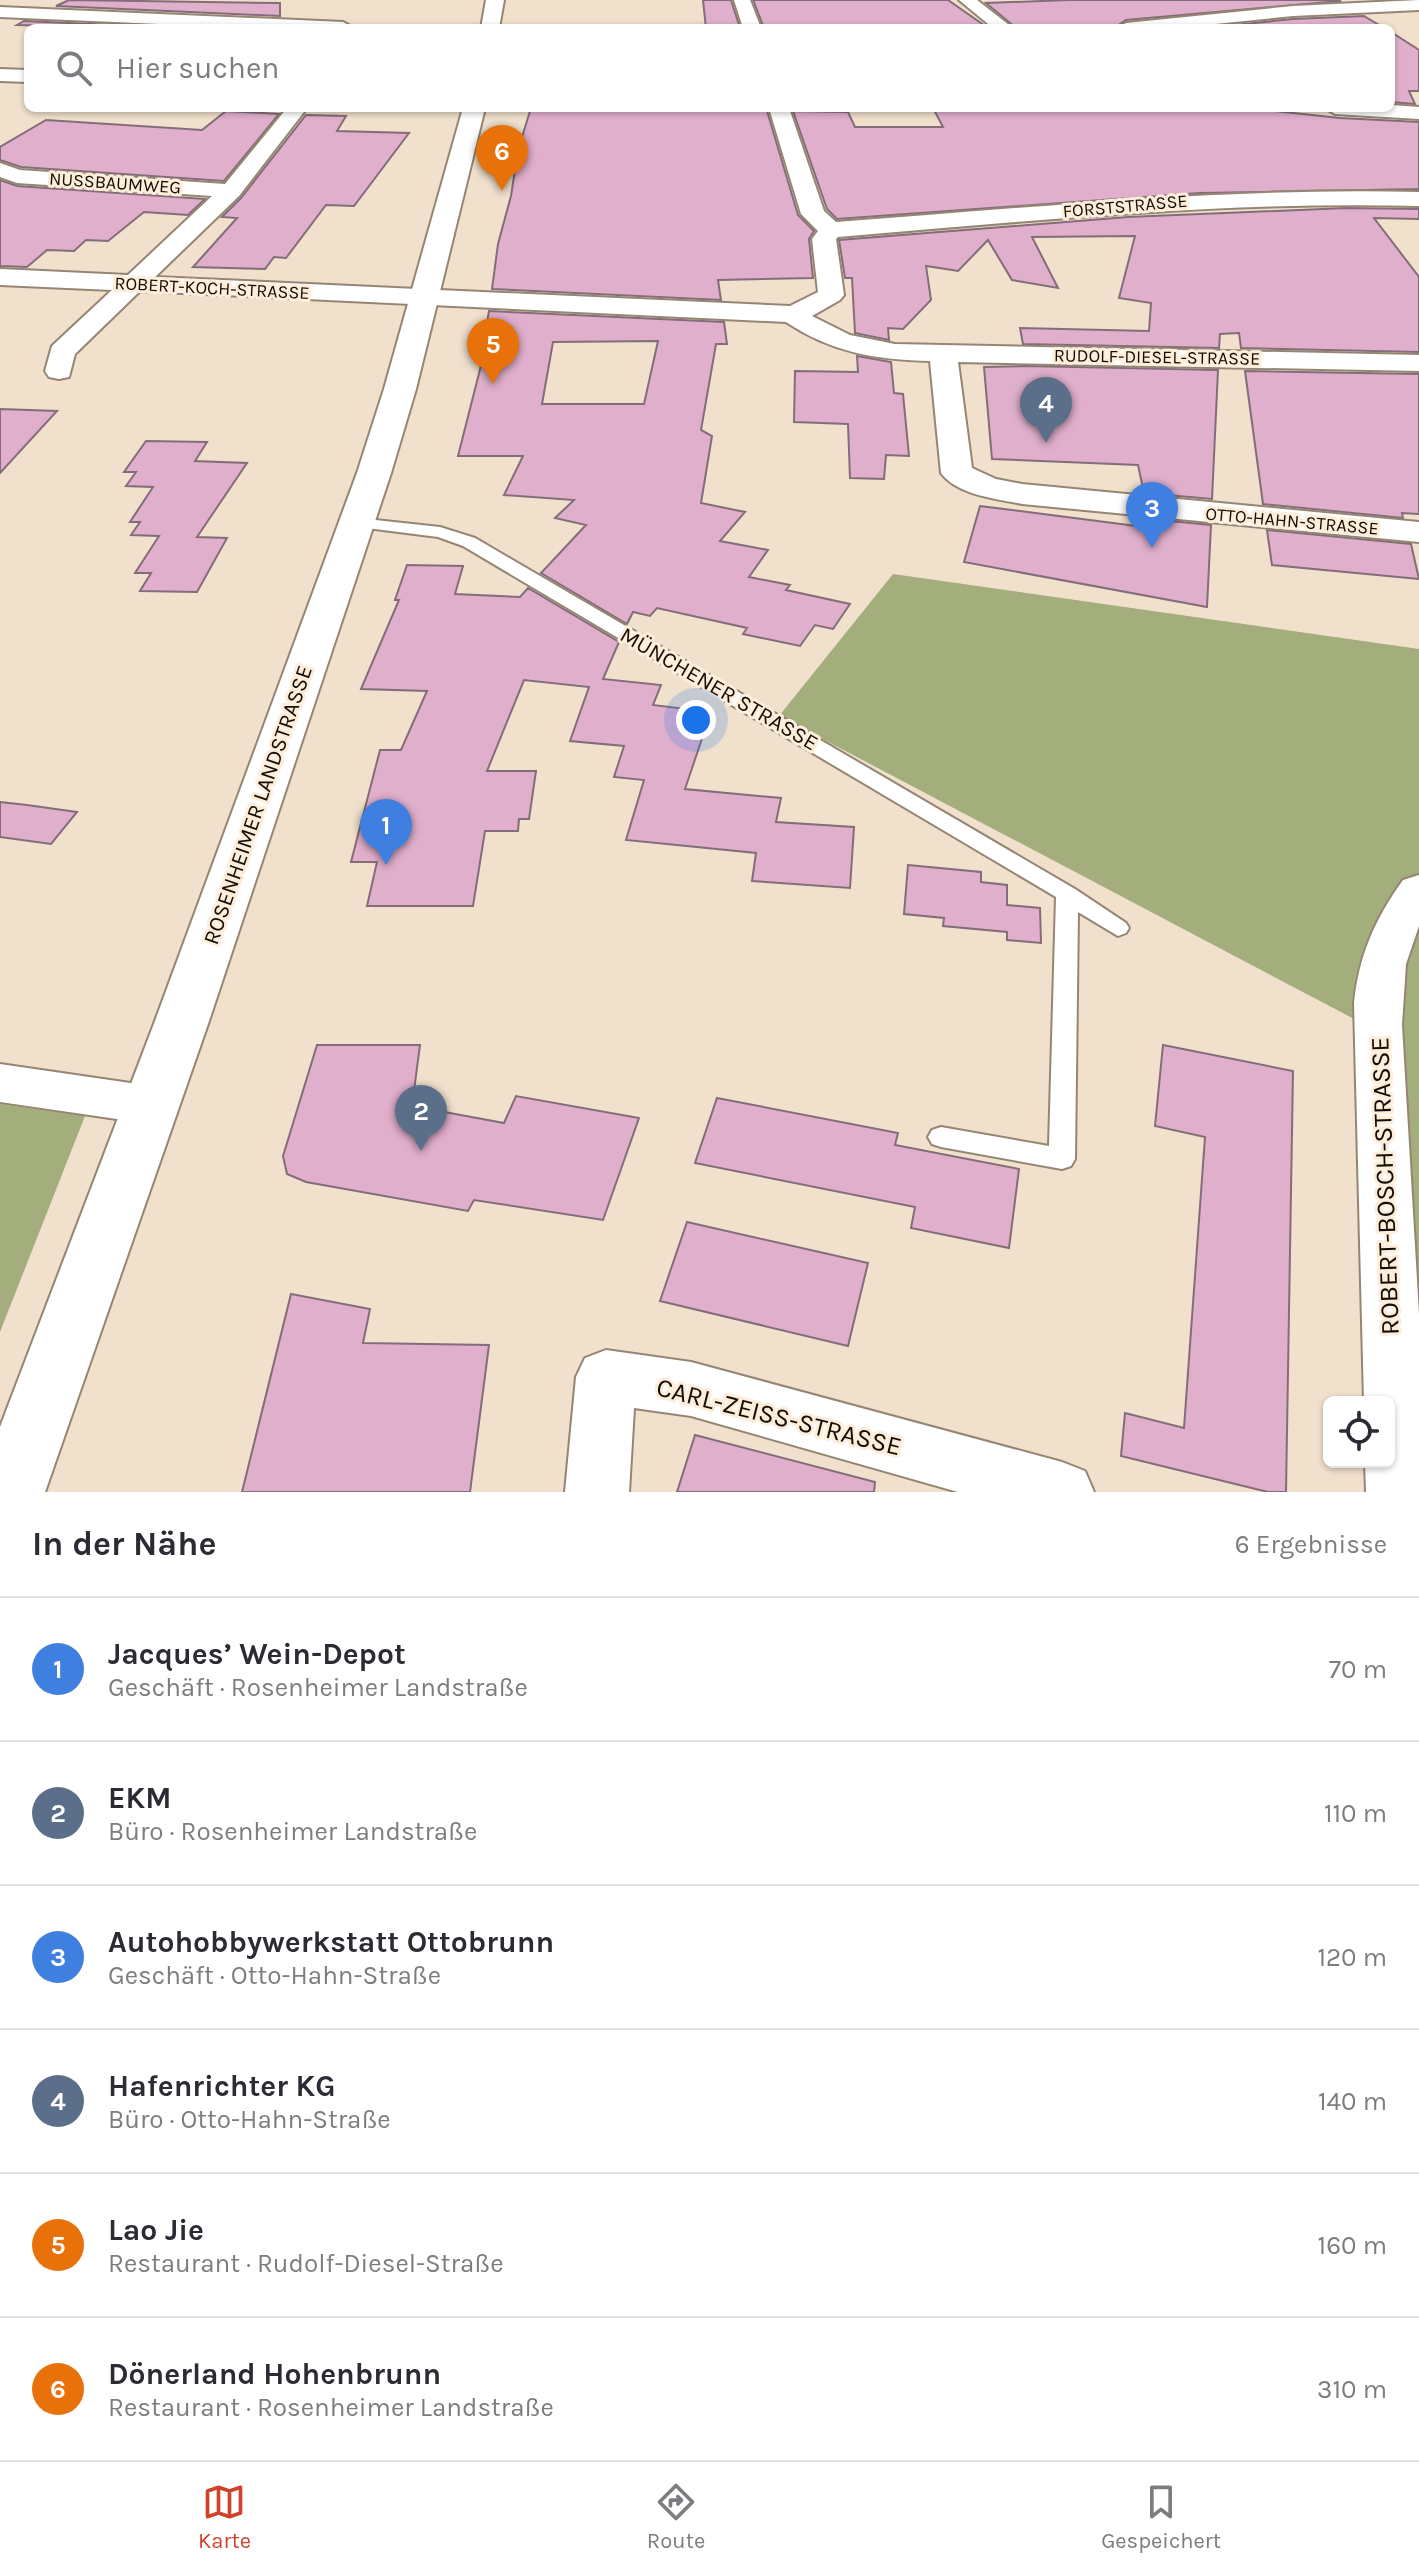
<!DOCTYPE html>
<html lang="de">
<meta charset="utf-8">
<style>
:root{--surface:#fff;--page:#f2f2f3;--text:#2b2b33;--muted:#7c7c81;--line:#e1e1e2;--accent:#ce432c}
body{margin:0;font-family:Karla,sans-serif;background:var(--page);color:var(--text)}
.controls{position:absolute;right:24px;bottom:24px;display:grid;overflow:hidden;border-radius:12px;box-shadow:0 2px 6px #0004}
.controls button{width:72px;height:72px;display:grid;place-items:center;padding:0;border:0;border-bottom:2px solid var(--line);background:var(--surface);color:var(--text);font:40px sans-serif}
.you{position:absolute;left:696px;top:720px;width:28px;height:28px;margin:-20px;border:6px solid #fff;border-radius:50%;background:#1a73e8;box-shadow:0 0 0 12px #1a73e833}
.badge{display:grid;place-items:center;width:52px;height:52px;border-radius:50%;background:var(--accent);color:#fff;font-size:26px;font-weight:700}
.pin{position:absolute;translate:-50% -66px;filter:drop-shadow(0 2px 4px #0008)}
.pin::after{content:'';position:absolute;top:42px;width:28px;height:24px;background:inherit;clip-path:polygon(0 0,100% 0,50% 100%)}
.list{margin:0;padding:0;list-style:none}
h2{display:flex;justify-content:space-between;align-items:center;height:104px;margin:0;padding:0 32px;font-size:34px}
h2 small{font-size:26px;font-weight:400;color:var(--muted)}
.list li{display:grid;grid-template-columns:52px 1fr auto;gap:24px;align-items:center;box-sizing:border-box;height:144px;padding:0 32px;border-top:2px solid var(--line)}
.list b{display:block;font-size:30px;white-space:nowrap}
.list p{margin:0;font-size:26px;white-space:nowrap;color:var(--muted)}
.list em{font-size:26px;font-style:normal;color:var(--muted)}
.icon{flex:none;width:44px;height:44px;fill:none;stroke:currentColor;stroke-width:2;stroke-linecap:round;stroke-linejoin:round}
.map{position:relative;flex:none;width:1419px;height:1492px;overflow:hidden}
.search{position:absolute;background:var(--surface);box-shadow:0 2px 6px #0004;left:24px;right:24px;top:24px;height:88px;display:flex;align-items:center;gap:20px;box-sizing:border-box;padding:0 28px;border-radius:12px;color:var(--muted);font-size:30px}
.sheet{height:968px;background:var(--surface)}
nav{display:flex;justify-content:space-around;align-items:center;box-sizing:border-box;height:112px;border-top:2px solid var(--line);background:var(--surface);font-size:22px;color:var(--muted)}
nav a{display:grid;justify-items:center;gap:4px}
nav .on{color:var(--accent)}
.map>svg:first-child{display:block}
.forest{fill:#a4ae7d}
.building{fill:#e0afcc;stroke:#836d79;stroke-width:2;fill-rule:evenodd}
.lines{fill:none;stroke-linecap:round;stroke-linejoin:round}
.lane-casing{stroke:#958674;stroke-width:4}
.street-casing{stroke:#958674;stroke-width:4}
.secondary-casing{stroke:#958674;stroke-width:4}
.lane{fill:#fff;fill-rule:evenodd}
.street{fill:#fff;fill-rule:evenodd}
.secondary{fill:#fff;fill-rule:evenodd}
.labels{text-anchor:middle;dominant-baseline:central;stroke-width:6;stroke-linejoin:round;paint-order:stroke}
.far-street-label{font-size:18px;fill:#120d06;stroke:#fdedd9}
.street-label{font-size:22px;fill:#120d06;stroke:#fdedd9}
.near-street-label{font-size:26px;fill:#120d06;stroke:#fdedd9}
</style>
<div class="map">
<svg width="1419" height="1492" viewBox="0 0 1419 1492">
<rect width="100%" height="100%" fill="#f0e0cc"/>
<path class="forest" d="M893,574L1419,649V1492L1394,1040L779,716Z
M0,1104L85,1116L0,1332Z"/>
<path class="building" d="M69,0L280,3V16L56,6Z
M703,0H731L740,28H706Z
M753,0H948L988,28H764Z
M1069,0H1339L1340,1L1126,20L1114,28H1016L986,3Z
M1364,16L1384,28H1205L1293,19Z
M24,21L181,28L17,25Z
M1391,32L1419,50V91H1409L1415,104L1391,102Z
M531,108L767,111L798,215L814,231L809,239L813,278L718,280L721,300L492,289L498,244L511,196L518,150Z
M933,108H1246L1340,118L1419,122V189L1200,193L837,219L827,209L793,111L848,112L855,127H943Z
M226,111L279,114L224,181L21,167L0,160V147L46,120L202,130Z
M306,115L346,116L337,131L409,133L354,206L326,205L286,258L274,257L265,269L193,267L237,218L222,217L241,198Z
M0,180L17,186L205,199L188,215L144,212L108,241L86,240L74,251L47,250L27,267L0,266Z
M1346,208L1419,209V219L1374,218L1419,277V352L1241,348L1239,333L1220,334L1219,348L1023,344L1020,328L1149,331L1151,303L1119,298L1135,236L1032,237L1058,288L1012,280L988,240L958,271L926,266L931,300L903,329L888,328L889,340L855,333L852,278H845L839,240L1128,217Z
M489,311L724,322L727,344H716L701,430L712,436L701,503L745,512L720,541L768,550L749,577L790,585L786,590L850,604L833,629L815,625L800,646L743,634L747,628L657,608L650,616L633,612L627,624L541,573L586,525L555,518L574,500L504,495L523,456H458L489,334H485ZM658,341L644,404H542L553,342Z
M857,356L891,362L894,393L903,394L909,456L886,455L884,479L850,478L848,424L794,422L795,371L858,372Z
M1027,366L1218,370L1212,499L1144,493L1138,465L992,459L984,367Z
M1245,371L1419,374V514L1402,513L1403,518L1263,504Z
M0,409L57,411L0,473Z
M146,441L207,442L195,461L247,463L197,537L227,538L197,592L140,591L151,573H135L159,536L131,535L140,522H130L153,487L126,486L136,472H124Z
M980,506L1152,528L1150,519L1211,525L1207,607L964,562Z
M1267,530L1411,544L1419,579L1272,565Z
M407,565L463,566L455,594L520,597L528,588L619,642L603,679L661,685L653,705L711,712L685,789L781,798L776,822L854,827L850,888L752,881L756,853L626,840L644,780L614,777L624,746L570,741L589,687L524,680L487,771H536L529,819H519L518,831H485L473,906H367L377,862H351L380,750H401L427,691L361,689L399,600H395Z
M0,802L27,805L77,812L51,844L0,837Z
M908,865L981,872V882L1007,885V905L1040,908L1041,943L1007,940V932L943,926L944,918L904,914Z
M317,1045H420L412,1106L504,1123L516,1096L639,1118L603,1220L474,1200L468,1211L306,1182L287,1174L283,1156Z
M1163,1045L1293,1071L1286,1492H1268L1121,1456L1125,1413L1184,1428L1205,1137L1155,1126Z
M717,1098L898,1133L895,1145L1019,1169L1009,1248L911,1228L915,1207L695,1163Z
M687,1222L868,1263L848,1346L660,1301Z
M291,1294L370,1309L363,1343L489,1345L470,1492H242Z
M695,1435L875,1482L874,1492H677Z"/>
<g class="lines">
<defs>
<path id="lane" d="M357,518L440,527L475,538L1075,889L1126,923L1129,928L1126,933L1118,936L1078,912L1075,1159L1071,1166L1062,1169L941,1147L932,1144L928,1137L932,1130L941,1127L1049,1146L1056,897L463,546L438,537L351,526L349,523L351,520Z"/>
<path id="street" d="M734,0H750L761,28H743Z
M959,0H977L1013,28H993Z
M1419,0V10L1293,16L1176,28H1117L1126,23L1293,6Z
M0,7L343,22L352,27L249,28L0,17Z
M0,69L28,70V82L0,81Z
M1391,105L1419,107V119L1335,114L1325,108H1391Z
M287,108H307L239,196L155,277L790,306L818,292L812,239L818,231L801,214L769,108H789L824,211L836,222C1031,208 1224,187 1419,192V206C1224,201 1032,221 838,237L836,239L844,295L840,300L812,316L850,335L895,344L1419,355V371L958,362L972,468L996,479L1022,484L1419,522V542L1022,504C997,499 957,495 941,473L930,361C876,360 831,352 786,322L140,291L75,354L69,377L59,379L49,377L45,371L52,346L112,290L0,285V269L128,275L212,196L17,183L0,177V163L20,170L225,184Z
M1419,875V926L1406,964L1402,1025L1419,1314V1492H1366L1365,1462H1389V1402H1364L1354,1003C1359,955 1375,919 1403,880Z
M0,1064L151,1086L169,1091L177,1105L169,1119L151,1124L0,1102Z
M606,1350L691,1362L1062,1462L1085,1471L1094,1492H958L691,1416L634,1408L629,1492H565L576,1377L585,1358Z"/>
<path id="secondary" d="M486,0H504L499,28H481Z
M463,108H485L416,389L391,473L209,1021L45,1492H0V1427L155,1021L357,473L384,389Z"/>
</defs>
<use href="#lane" class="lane-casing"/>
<use href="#street" class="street-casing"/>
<use href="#secondary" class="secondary-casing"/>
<use href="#lane" class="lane"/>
<use href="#street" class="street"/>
<use href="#secondary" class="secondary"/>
</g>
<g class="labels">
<g class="far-street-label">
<text transform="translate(115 183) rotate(4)">NUSSBAUMWEG</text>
<text transform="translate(1125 206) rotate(-5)">FORSTSTRASSE</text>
<text transform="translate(212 288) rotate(3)">ROBERT-KOCH-STRASSE</text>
<text transform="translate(1157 357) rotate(1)">RUDOLF-DIESEL-STRASSE</text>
<text transform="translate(1292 521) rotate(5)">OTTO-HAHN-STRASSE</text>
</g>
<g class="street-label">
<text transform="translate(719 689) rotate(30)">MÜNCHENER STRASSE</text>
<text transform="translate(258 805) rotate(-71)">ROSENHEIMER LANDSTRASSE</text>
</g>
<g class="near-street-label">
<text transform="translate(1385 1186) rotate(-92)">ROBERT-BOSCH-STRASSE</text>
<text transform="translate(779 1417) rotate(14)">CARL-ZEISS-STRASSE</text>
</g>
</g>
</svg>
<div class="controls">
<button><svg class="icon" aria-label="locate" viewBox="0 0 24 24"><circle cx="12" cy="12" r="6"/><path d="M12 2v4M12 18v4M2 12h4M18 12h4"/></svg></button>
</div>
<div class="you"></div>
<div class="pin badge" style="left:386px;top:865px;background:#3f7fe0">1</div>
<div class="pin badge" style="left:421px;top:1151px;background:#5c6f8a">2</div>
<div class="pin badge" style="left:1152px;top:548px;background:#3f7fe0">3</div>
<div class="pin badge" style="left:1046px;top:443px;background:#5c6f8a">4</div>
<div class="pin badge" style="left:493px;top:384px;background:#e8710a">5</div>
<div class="pin badge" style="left:502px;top:191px;background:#e8710a">6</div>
<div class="search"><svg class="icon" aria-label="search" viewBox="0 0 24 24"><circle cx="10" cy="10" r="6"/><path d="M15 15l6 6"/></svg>Hier suchen</div>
</div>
<section class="sheet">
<h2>In der Nähe<small>6 Ergebnisse</small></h2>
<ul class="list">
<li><span class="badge" style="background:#3f7fe0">1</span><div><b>Jacques’ Wein-Depot</b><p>Geschäft · Rosenheimer Landstraße</p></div><em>70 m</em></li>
<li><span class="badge" style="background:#5c6f8a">2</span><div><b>EKM</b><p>Büro · Rosenheimer Landstraße</p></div><em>110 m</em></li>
<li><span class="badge" style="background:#3f7fe0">3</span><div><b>Autohobbywerkstatt Ottobrunn</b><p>Geschäft · Otto-Hahn-Straße</p></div><em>120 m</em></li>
<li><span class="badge" style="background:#5c6f8a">4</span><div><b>Hafenrichter KG</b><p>Büro · Otto-Hahn-Straße</p></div><em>140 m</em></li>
<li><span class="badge" style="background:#e8710a">5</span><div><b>Lao Jie</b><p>Restaurant · Rudolf-Diesel-Straße</p></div><em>160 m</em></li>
<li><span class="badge" style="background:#e8710a">6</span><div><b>Dönerland Hohenbrunn</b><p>Restaurant · Rosenheimer Landstraße</p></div><em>310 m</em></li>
</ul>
</section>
<nav>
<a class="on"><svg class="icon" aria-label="map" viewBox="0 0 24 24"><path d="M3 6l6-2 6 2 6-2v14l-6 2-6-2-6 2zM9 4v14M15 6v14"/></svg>Karte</a>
<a><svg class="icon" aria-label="directions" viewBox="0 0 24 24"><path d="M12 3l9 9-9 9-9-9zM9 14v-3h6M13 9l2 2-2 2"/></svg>Route</a>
<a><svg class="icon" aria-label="saved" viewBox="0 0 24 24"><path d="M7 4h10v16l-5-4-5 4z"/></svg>Gespeichert</a>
</nav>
